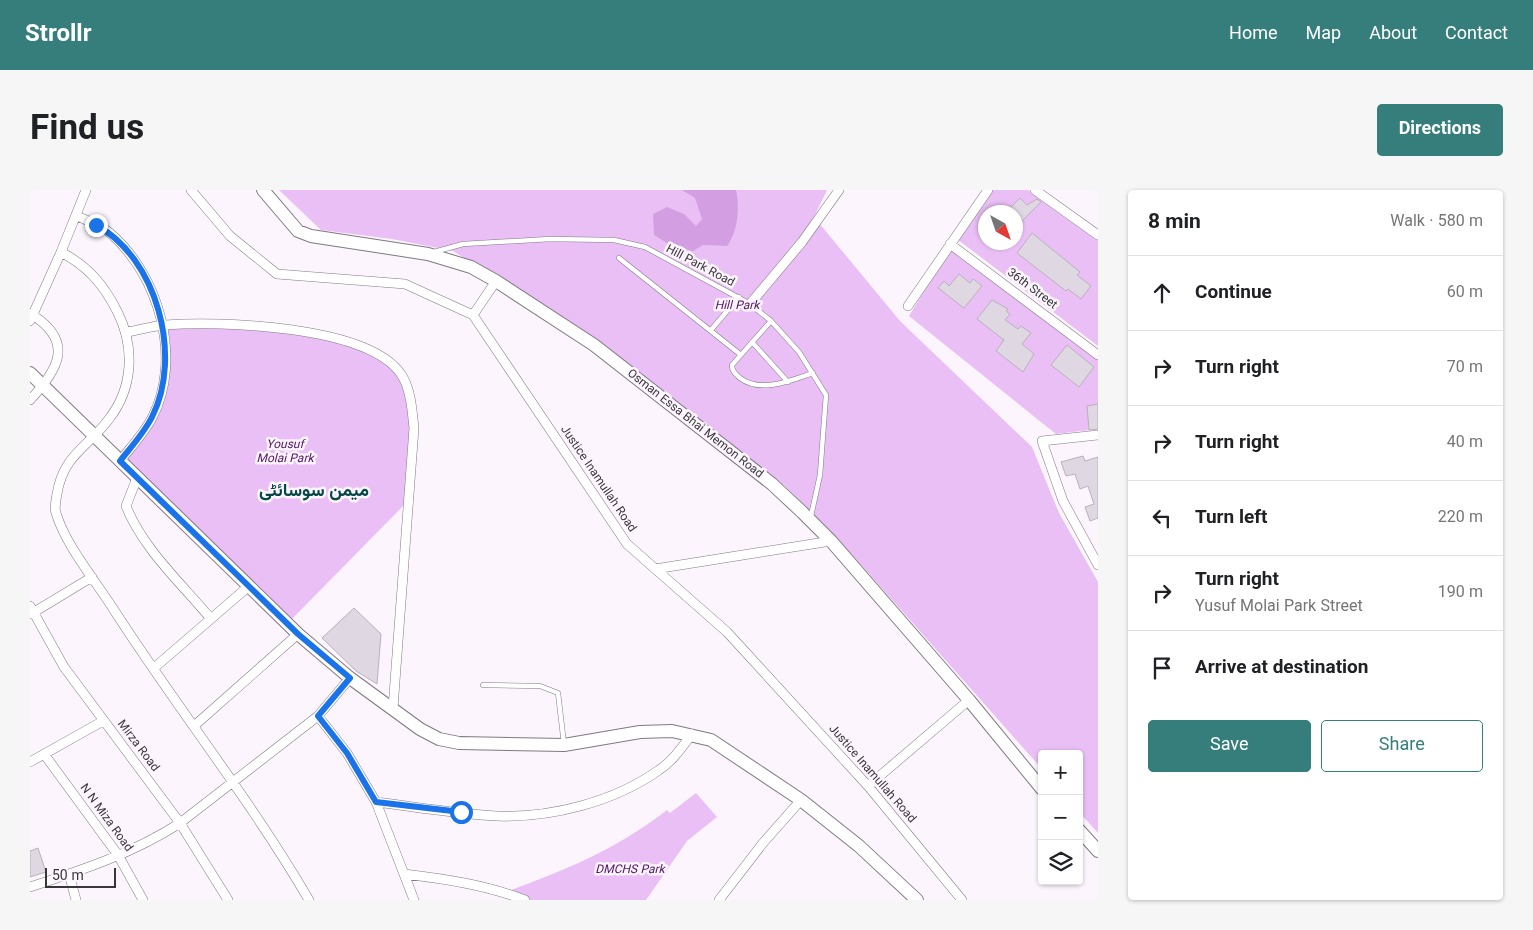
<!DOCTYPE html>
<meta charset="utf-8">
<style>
:root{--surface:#fff;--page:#f6f6f6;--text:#202124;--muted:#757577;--line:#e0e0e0;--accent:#367e7b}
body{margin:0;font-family:Georgia,Vazirmatn,serif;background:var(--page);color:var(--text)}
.controls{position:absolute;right:15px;bottom:15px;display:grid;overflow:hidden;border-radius:5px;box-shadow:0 1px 4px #0004}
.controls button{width:45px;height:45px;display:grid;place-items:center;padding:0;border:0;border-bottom:1px solid var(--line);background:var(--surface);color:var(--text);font:25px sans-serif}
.compass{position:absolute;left:948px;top:15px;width:45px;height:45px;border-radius:50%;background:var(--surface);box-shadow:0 1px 4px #0004;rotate:140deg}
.scale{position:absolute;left:15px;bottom:12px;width:71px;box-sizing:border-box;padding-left:5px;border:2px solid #39363a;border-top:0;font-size:14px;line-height:18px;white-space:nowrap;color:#39363a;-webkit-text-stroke:4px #fcf5fe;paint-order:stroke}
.stop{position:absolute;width:15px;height:15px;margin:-11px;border:4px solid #1a73e8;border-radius:50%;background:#fff}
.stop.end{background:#1a73e8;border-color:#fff;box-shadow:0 1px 5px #0008}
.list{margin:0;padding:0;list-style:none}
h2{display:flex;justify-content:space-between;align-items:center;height:65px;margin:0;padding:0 20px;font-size:21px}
h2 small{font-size:16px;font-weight:400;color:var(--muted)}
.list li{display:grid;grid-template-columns:32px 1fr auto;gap:15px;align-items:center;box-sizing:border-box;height:75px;padding:0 20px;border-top:1px solid var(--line)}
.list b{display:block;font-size:19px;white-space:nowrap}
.list p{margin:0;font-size:16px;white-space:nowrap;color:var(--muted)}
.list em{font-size:16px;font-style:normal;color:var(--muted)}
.actions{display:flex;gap:10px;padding:15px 20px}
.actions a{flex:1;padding:11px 0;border:1px solid var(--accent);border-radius:5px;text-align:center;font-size:18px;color:var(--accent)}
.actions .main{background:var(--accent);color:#fff}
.icon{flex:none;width:28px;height:28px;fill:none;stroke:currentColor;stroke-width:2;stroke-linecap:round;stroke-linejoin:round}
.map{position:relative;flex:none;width:1068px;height:710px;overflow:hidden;border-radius:5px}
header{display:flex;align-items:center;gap:30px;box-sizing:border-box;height:70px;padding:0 25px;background:var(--accent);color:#fff}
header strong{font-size:24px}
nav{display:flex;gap:28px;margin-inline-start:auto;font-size:18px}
.intro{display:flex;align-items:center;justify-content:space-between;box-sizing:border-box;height:120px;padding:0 30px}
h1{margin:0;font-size:35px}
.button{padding:12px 22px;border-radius:5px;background:var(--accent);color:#fff;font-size:18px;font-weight:700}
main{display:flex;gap:30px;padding:0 30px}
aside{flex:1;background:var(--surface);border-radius:5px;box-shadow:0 1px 4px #0004}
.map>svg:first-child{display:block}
.green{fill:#e9bff5;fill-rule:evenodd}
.water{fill:#d39fe2}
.building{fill:#dfd7e1;stroke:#b9b1bb}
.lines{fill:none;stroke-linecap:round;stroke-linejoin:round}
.lane-casing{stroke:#807982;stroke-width:5.5}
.street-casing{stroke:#807982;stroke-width:10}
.secondary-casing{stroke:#807982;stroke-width:14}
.lane{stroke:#fff;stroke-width:4.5}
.street{stroke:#fff;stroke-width:9}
.secondary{stroke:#fff;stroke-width:12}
.route{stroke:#1a73e8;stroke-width:6}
.labels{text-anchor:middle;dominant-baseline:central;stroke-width:5;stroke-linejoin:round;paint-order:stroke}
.street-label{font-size:12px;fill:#39363a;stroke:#fcf5fe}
.park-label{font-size:12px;font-style:italic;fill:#521263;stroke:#fcf5fe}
.district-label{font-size:18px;font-weight:bold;fill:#054745;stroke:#fcf5fe}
</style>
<header>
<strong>Strollr</strong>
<nav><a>Home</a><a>Map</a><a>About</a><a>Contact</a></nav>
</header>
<div class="intro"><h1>Find us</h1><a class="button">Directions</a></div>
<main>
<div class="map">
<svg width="1068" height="710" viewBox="0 0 1068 710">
<rect width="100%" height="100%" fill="#fcf5fe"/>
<path class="green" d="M249,0H797L784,27L870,131L1002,257L1029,323L1068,392V643L1049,622V564H1012V579L825,368L755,296L523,124L423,61L362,49L291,40Z
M961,0H998L1068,50V156L927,49ZM956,22H986V52H956Z
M919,60H923L1068,169V239L1026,244L879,126Z
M216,134L292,145L359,171L380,207L379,310L258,433L91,271L130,205L134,135Z
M666,603L687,627L657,651L616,710H495L476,702C537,679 584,661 637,620L640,623Z"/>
<path class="water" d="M652,0H706C710,17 708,42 697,56L673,55L663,61L640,55L624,45L623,24L637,17L654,24L666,36L672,29L665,8Z"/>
<path class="building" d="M990,8L997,15L1007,9L1011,12L986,37V22H976Z
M1002,43L1050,82L1047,85L1061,96L1051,109L1038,99L1036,101L987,63Z
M929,84L940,93L943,89L952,96L934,118L908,98L914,91L919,96Z
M962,110L978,119L976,121L980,124L975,130L988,139L991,136L1001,143L992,154L1004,164L993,182L966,161L974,150L947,129Z
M1037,155L1064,177L1049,197L1021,175Z
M1068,214V239L1059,240L1057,216Z
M1053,266L1055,271L1068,267V328L1060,331L1055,317L1064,314L1058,296L1050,299L1045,284L1036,286L1031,272Z
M324,418L351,444L347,494L326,481L292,448Z
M8,658L16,682L0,687V661Z"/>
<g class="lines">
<defs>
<path id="lane" d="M404,62L433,54L520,49L584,50L615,57L720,114L741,131L769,162L796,205L790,285L781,326
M589,68L711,165
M741,131L702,175C702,182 706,184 710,188C731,204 762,190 783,183
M681,140L709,107
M722,152L758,192
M453,495L510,496L528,503L534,554"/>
<path id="street" d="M161,0L200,46L247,84L375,94L443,125L597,354L697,442L838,596L932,710
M1005,0L1068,45
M47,26C58,31 71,35 80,43C129,85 153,169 122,228C114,243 101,257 90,271
M920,54L1068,165
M31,62C59,77 74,95 88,123C105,158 103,198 79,229C58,257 33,265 27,304C26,310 24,317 26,323C36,356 65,390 84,420C147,518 220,609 279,710
M720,114L772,52L809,0
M878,116L958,0
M443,125L466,91
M0,131L31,62L56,0
M97,142C110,140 122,136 135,135C190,131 337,135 371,184C381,199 382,220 384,238L363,518
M0,210C27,181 45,153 4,126
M1068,245L1012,251L1033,311L1068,375
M107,288L96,316C113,359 152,394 181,429
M625,379L801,351
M0,416L34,477L150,633L198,710
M1,424L62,387
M124,478L219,396
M288,526L317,563L346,612L384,710
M164,536L268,444
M14,564L88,665L113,710
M0,572L73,531
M838,596L939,510
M346,612C386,617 426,624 467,626C521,628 584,612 629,580C643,571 652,557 662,544
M39,684L46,710
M374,684C416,689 456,695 495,710
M0,697C52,680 104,663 150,633L288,526L320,488
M689,710L733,653L771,610"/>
<path id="secondary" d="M233,0L268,41L281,46L398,64L441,77L466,91L564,155L742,294L772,322L801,351L939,510L1012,599
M0,183L268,444L320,488L390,539L409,549L429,553L534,555L610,542L642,541L681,550L771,610L829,656L887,710
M1049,640L1068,661"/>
</defs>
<use href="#lane" class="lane-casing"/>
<use href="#street" class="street-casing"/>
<use href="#secondary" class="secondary-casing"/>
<use href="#lane" class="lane"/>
<use href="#street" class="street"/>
<use href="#secondary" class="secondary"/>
</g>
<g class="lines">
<path class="route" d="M66,35C127,68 153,166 122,227C114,243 101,257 90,271L268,444L320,488L288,526L317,563L346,612L431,622"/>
</g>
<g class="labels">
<g class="street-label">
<text transform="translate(670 76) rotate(28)">Hill Park Road</text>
<text transform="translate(1002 99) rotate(37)">36th Street</text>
<text transform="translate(665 234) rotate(38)">Osman Essa Bhai Memon Road</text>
<text transform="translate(568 289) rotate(56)">Justice Inamullah Road</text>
<text transform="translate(108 556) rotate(53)">Mirza Road</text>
<text transform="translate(842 584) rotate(49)">Justice Inamullah Road</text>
<text transform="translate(76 628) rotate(54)">N N Miza Road</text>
</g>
<g class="park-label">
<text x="707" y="116">Hill Park</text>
<text x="255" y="255">Yousuf<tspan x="255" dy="14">Molai Park</tspan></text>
<text x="600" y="680">DMCHS Park</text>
</g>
<g class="district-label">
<text x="284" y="302">میمن سوسائٹی</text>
</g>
</g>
</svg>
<div class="controls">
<button>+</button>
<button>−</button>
<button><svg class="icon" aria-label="layers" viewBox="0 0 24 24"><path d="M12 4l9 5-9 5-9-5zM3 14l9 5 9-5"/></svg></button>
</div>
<svg class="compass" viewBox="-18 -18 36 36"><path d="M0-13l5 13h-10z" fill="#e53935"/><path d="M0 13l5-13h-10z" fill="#757577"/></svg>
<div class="scale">50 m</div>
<div class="stop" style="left:431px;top:622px"></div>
<div class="stop end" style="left:66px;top:35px"></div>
</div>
<aside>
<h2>8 min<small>Walk · 580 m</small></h2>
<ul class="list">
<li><svg class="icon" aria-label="ahead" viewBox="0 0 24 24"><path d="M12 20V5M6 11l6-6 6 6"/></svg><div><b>Continue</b></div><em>60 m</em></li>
<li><svg class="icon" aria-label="right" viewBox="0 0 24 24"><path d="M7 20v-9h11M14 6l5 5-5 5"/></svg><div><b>Turn right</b></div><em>70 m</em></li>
<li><svg class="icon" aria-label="right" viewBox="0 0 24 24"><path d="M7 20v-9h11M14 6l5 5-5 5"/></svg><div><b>Turn right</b></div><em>40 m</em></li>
<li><svg class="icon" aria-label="left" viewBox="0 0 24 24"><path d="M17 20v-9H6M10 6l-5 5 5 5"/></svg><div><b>Turn left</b></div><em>220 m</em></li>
<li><svg class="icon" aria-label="right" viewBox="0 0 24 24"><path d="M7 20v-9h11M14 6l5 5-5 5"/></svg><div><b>Turn right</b><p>Yusuf Molai Park Street</p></div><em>190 m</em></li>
<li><svg class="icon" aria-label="arrive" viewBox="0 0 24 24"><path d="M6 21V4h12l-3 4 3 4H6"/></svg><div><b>Arrive at destination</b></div></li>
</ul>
<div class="actions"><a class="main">Save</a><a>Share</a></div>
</aside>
</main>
